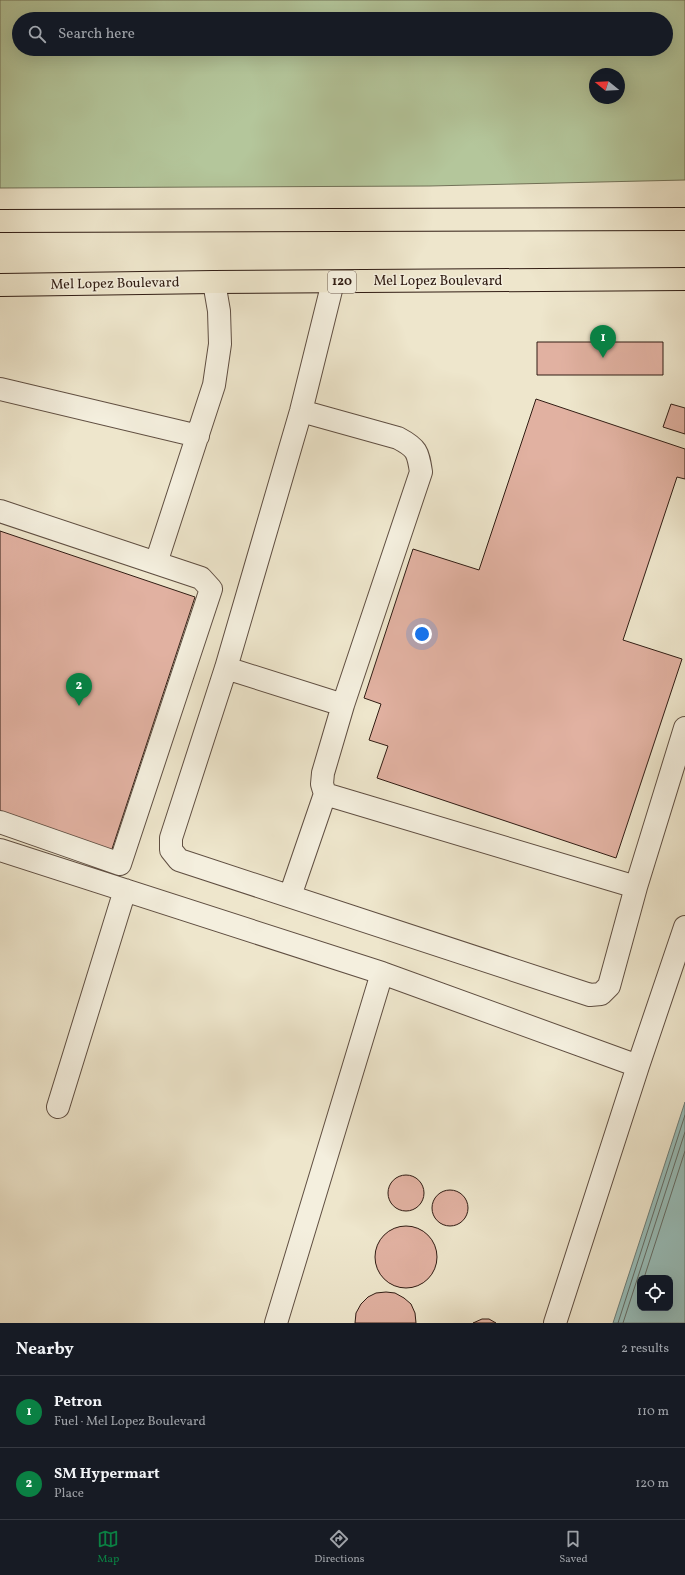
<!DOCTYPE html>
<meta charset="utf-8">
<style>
:root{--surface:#171b24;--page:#20242c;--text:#f1f3f6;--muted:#9ea1a6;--line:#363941;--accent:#0b8043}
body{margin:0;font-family:Vollkorn,serif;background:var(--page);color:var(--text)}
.controls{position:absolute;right:12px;bottom:12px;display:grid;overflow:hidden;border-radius:8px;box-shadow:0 4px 16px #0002}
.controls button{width:36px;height:36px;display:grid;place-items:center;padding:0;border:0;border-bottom:1px solid var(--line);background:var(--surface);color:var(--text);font:20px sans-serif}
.compass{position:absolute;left:589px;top:68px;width:36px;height:36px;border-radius:50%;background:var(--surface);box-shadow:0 4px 16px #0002;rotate:288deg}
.you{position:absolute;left:422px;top:634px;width:14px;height:14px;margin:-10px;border:3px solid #fff;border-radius:50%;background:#1a73e8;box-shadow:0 0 0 6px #1a73e833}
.badge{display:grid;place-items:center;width:26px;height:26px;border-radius:50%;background:var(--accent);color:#fff;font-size:13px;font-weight:700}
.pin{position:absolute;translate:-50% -33px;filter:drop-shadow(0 1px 2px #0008)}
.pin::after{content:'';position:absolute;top:21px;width:14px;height:12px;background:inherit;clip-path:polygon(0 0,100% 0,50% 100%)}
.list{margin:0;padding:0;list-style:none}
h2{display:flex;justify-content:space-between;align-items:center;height:52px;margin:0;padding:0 16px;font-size:17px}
h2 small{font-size:13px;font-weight:400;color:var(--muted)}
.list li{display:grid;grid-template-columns:26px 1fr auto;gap:12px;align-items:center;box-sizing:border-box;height:72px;padding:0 16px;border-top:1px solid var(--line)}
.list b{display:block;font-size:15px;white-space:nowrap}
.list p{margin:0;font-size:13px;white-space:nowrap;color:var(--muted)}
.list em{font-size:13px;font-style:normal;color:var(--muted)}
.icon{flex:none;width:22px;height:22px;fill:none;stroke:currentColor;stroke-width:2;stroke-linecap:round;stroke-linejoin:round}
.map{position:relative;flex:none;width:685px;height:1323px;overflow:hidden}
.search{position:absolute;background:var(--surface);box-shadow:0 4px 16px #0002;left:12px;right:12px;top:12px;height:44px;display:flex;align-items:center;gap:10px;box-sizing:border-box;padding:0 14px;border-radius:22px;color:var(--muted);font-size:15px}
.sheet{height:196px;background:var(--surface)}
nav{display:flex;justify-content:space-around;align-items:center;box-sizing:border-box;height:56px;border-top:1px solid var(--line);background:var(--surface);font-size:11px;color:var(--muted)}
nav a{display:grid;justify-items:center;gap:2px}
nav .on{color:var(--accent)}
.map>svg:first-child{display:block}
.green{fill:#b4c69b;stroke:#727258;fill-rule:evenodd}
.water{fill:#99bfbb;stroke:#6f7e78;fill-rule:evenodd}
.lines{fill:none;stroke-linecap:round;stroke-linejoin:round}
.shore{stroke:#656e68;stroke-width:1}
.building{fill:#e1b1a1;stroke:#311d14}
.minor-casing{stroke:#604f42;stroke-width:24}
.highway-casing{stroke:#311d14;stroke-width:24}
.minor{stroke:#f4efde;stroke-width:22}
.highway{stroke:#eee6cc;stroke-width:22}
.labels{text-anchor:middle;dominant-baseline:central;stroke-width:3;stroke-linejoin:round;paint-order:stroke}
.shield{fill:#f4efde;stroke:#6c5c51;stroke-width:1}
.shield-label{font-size:13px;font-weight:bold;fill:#311d14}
.street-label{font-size:14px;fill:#311d14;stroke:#f4efde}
</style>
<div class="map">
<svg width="685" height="1323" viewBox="0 0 685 1323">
<rect width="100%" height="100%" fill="#eee6cc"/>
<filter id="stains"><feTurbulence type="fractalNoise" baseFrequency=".005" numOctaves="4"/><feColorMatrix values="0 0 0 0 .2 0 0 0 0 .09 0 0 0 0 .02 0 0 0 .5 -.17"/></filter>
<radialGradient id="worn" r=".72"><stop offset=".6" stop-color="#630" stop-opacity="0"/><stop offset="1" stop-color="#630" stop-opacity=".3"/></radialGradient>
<path class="green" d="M0,0H685V180L430,186L0,188ZM19,19H666V49H19ZM595,74H619V98H595Z"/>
<path class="water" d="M685,1102V1323H613ZM640,1278H670V1308H640Z"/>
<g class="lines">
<path class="shore" d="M644,1278L685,1151
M618,1323L685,1115
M623,1323L685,1132"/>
</g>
<path class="building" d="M537,342H663V375H537Z
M536,399L685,449V479L677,477L623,640L682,659L616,858L377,778L388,746L369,740L381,704L364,698L413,549L479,570Z
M671,404L685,408V434L663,427Z
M0,531L195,597L111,852L0,815Z
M388 1193a18 18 0 1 1 36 0a18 18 0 1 1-36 0Z
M432 1208a18 18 0 1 1 36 0a18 18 0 1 1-36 0Z
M375 1257a31 31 0 1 1 62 0a31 31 0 1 1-62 0Z
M386,1292L395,1293L404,1298L411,1304L415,1313L416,1323H355L356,1313L361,1304L368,1297L376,1293Z
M482,1319H489L496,1323H473Z"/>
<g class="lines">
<defs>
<path id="minor" d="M333,282L301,411L226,668L171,838V850L179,860L590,995L601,994L609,986L636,887L685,728
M0,389L198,436
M301,411L398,438C417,448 418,452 421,472L343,705
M0,511L201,578L211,589L120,864L0,822
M156,563L214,385L220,344L219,311L214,282
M226,668L343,705L323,773L322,784L325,794L290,896
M325,794L636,887
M0,850L382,973L638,1066
M58,1107L125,890
M276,1323L382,973
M555,1323L638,1066L685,927"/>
<path id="highway" d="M0,221L685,219
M0,285L214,282L685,279"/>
</defs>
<use href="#minor" class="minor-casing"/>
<use href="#highway" class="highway-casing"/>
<use href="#minor" class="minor"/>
<use href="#highway" class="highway"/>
</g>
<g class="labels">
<rect class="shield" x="328" y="271" width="28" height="22" rx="3"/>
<g class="shield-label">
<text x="342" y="282">120</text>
</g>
<g class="street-label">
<text x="438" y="281">Mel Lopez Boulevard</text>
<text transform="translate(115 284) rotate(-1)">Mel Lopez Boulevard</text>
</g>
</g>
<rect width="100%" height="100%" filter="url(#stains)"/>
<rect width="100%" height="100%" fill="url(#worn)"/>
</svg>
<div class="controls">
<button><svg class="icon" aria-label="locate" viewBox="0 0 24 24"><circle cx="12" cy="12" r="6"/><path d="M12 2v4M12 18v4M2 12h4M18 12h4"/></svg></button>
</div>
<svg class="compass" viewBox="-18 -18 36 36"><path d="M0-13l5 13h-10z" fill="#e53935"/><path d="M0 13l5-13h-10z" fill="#9ea1a6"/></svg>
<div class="you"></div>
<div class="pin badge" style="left:603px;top:358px">1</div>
<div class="pin badge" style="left:79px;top:706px">2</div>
<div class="search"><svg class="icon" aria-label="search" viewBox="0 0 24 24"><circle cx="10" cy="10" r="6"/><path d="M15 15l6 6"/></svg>Search here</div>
</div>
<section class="sheet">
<h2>Nearby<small>2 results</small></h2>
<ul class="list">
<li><span class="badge">1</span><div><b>Petron</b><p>Fuel · Mel Lopez Boulevard</p></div><em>110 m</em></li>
<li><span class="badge">2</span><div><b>SM Hypermart</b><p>Place</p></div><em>120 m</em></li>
</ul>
</section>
<nav>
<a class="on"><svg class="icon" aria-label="map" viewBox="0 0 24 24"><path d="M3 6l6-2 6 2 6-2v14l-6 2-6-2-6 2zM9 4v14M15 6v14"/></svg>Map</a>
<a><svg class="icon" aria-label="directions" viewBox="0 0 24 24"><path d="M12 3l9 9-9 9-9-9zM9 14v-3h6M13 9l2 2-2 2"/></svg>Directions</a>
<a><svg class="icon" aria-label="saved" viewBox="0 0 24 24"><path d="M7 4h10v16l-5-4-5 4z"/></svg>Saved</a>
</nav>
